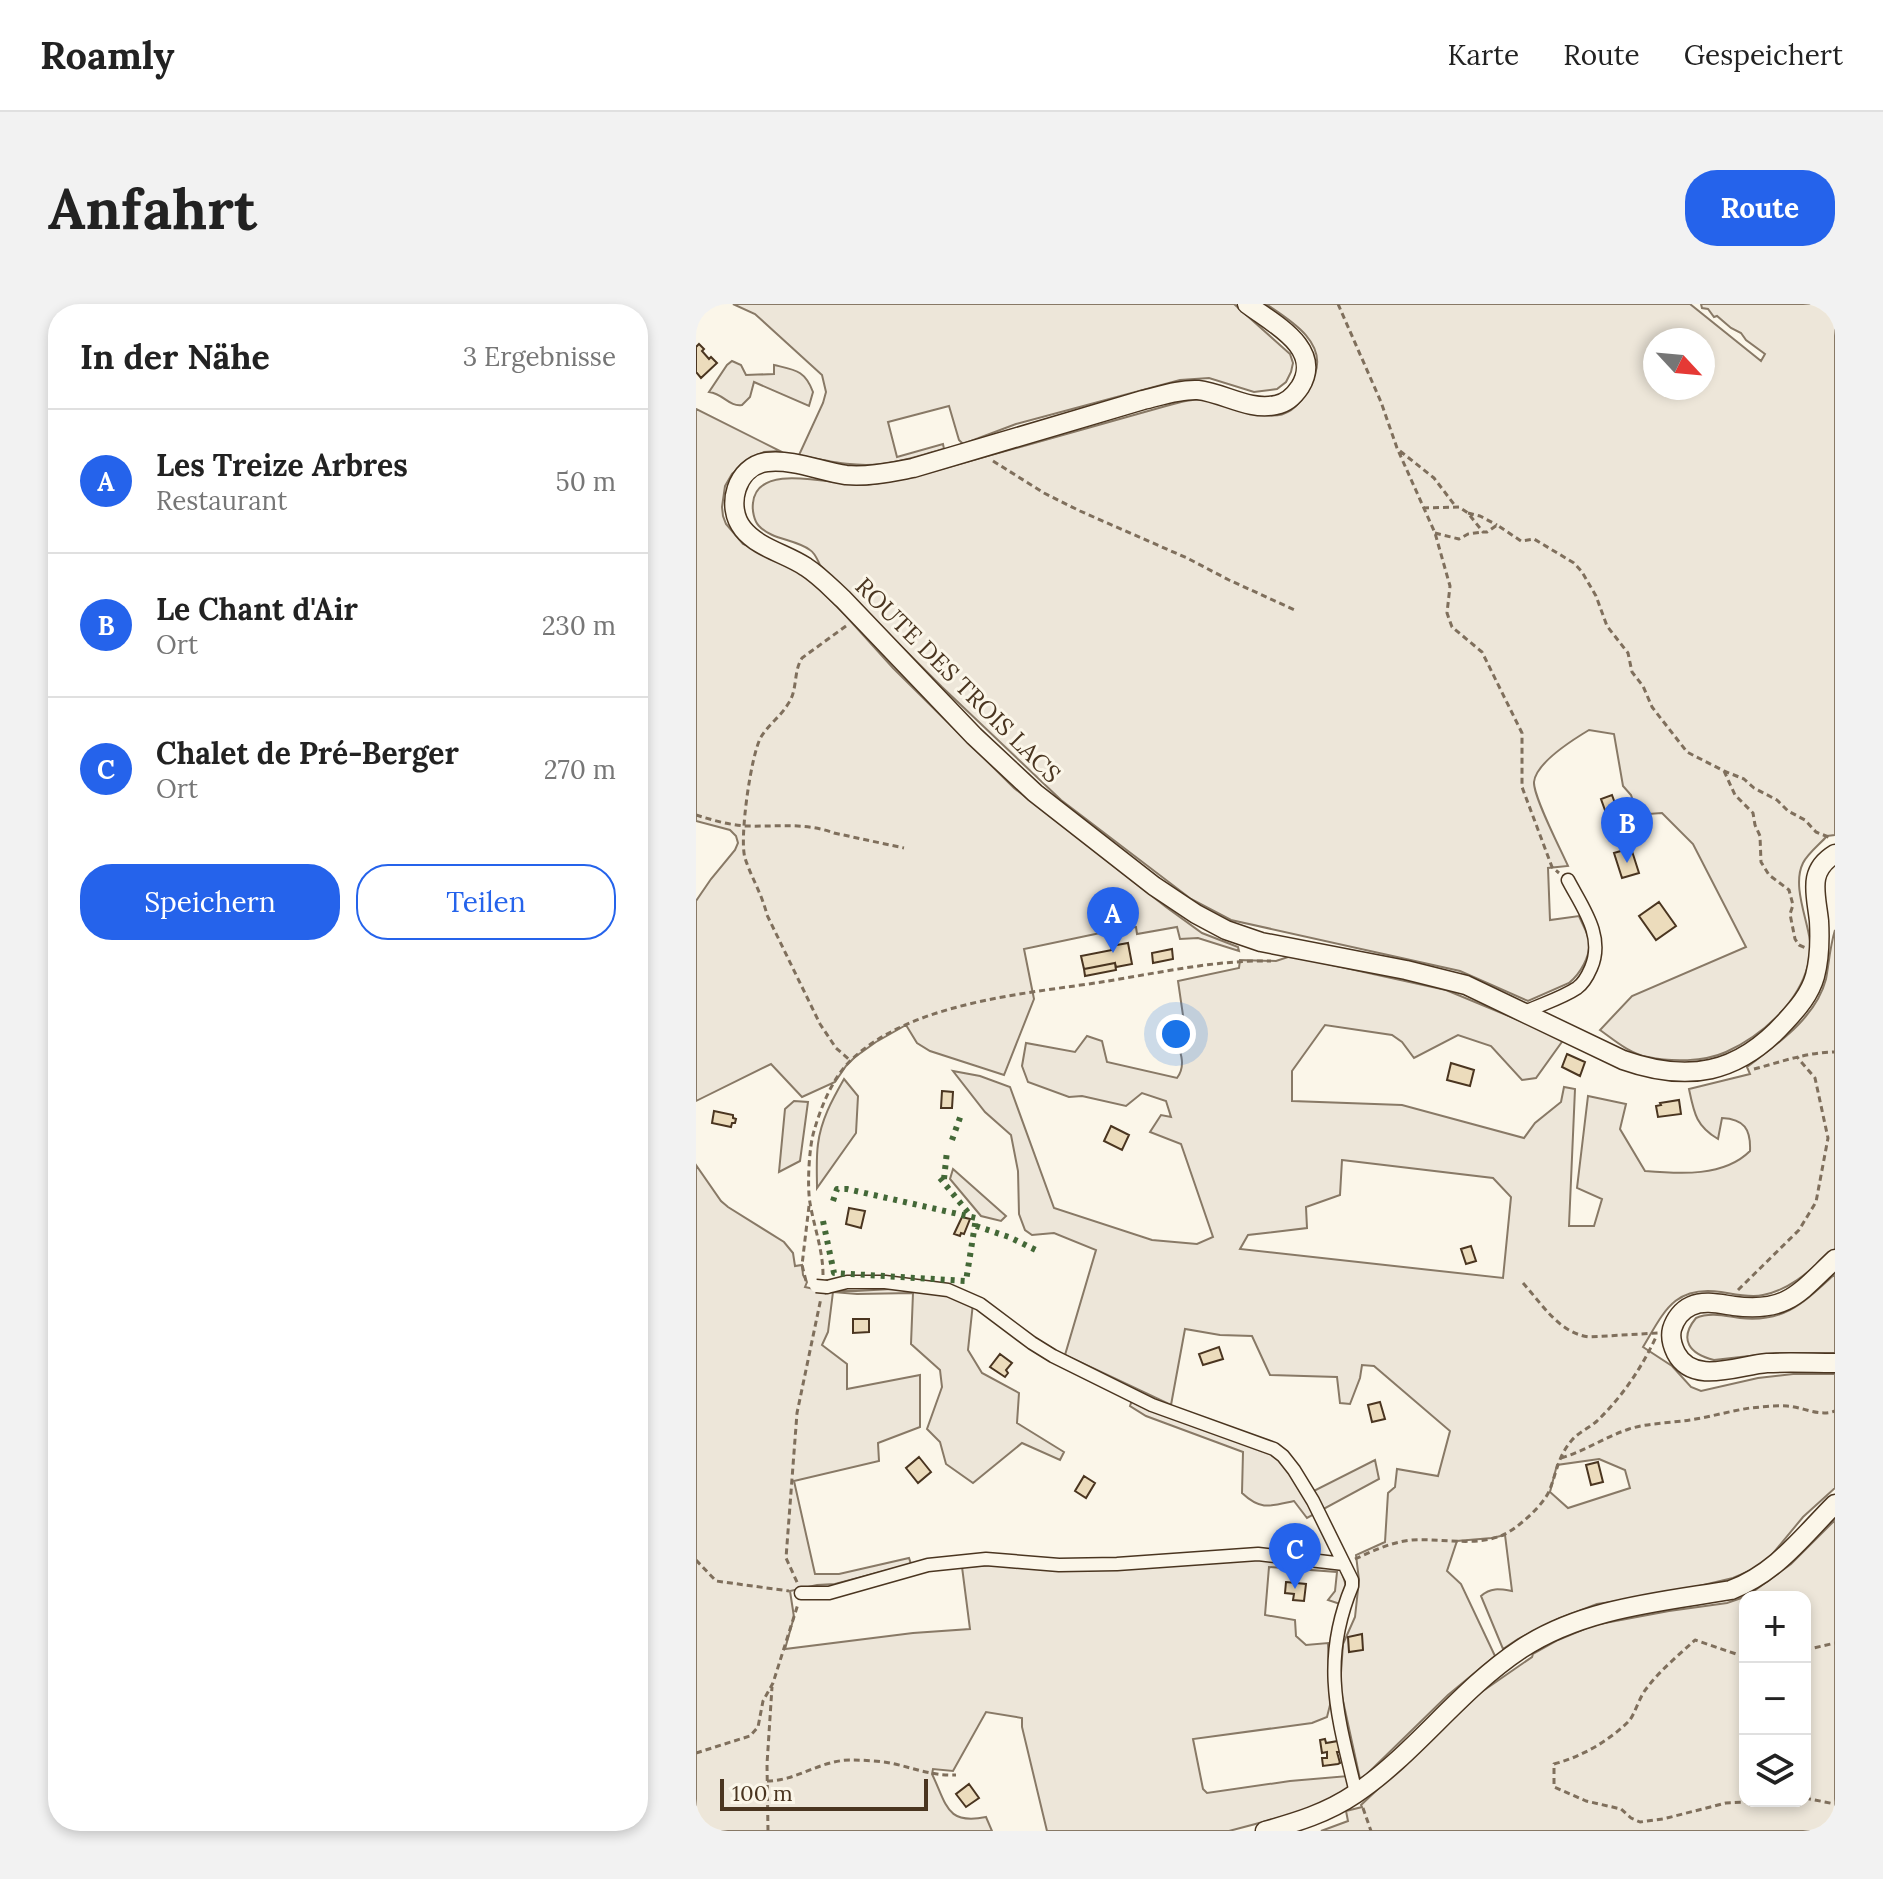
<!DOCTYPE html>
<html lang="de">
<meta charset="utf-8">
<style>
:root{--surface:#fff;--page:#f2f2f2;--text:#222;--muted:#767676;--line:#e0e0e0;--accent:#2563eb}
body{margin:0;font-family:Lora,serif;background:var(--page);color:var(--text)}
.controls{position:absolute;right:24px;bottom:24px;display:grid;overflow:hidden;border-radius:16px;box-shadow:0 4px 12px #0003}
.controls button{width:72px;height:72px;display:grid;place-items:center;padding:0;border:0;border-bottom:2px solid var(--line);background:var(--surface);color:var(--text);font:40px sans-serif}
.compass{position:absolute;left:947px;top:24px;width:72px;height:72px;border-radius:50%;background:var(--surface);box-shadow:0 4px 12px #0003;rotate:116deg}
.scale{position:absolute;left:24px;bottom:20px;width:208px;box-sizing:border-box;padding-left:8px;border:4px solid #4a3520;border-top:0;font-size:22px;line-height:28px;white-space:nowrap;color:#4a3520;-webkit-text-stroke:6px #fbf6e9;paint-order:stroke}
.you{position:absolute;left:480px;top:730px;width:28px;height:28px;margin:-20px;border:6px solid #fff;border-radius:50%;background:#1a73e8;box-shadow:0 0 0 12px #1a73e833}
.badge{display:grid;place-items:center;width:52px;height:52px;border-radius:50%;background:var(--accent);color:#fff;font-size:26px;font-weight:700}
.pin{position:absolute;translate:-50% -66px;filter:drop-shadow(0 2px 4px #0008)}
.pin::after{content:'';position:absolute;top:42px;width:28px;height:24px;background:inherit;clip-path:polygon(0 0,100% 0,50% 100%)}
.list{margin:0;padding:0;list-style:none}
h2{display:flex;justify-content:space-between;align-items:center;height:104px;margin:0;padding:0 32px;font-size:34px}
h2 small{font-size:26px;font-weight:400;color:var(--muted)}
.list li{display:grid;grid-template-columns:52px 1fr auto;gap:24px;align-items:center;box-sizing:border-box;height:144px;padding:0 32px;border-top:2px solid var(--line)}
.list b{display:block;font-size:30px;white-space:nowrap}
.list p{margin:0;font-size:26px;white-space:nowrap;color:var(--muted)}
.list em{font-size:26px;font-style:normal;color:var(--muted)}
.actions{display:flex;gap:16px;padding:24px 32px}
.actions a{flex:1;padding:18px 0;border:2px solid var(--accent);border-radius:32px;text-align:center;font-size:28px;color:var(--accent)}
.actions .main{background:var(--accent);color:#fff}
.icon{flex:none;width:44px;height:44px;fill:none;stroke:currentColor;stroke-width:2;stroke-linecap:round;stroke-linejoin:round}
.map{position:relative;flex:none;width:1139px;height:1527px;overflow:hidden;border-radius:32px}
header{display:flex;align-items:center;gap:48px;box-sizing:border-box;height:112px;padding:0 40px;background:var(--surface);border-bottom:2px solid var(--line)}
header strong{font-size:38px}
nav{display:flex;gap:44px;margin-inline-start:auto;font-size:28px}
.intro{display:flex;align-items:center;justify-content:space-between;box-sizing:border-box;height:192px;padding:0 48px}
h1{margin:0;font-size:56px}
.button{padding:20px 36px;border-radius:32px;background:var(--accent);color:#fff;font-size:28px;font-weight:700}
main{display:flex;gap:48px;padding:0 48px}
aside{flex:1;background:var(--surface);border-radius:32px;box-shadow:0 4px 12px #0003}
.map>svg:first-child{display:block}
.green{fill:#ede6d9;stroke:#887966;stroke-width:2;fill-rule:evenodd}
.building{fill:#ecdcbc;stroke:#4a3520;stroke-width:2}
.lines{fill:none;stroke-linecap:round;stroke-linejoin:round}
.street-casing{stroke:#4a3520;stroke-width:15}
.secondary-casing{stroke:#4a3520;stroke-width:21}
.path{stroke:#7f6f5c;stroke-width:3;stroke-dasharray:6 4;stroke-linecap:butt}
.street{stroke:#fbf6e9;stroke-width:12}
.secondary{stroke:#fbf6e9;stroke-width:18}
.street-bridge-casing{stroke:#4a3520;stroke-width:15;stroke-linecap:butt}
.street-bridge{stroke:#fbf6e9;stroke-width:12}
.hedge{stroke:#436837;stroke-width:6;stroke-dasharray:4 6;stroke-linecap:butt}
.labels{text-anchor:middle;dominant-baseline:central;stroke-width:6;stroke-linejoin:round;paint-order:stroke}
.street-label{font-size:24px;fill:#4a3520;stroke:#fbf6e9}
</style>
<header>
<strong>Roamly</strong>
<nav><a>Karte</a><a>Route</a><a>Gespeichert</a></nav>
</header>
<div class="intro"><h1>Anfahrt</h1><a class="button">Route</a></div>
<main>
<aside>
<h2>In der Nähe<small>3 Ergebnisse</small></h2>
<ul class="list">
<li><span class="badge">A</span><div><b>Les Treize Arbres</b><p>Restaurant</p></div><em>50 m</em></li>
<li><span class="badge">B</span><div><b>Le Chant d'Air</b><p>Ort</p></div><em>230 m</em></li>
<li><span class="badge">C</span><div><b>Chalet de Pré-Berger</b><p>Ort</p></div><em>270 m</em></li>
</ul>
<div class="actions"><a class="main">Speichern</a><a>Teilen</a></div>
</aside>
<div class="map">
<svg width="1139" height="1527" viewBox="0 0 1139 1527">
<rect width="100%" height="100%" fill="#fbf6e9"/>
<path class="green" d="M37,0H538L594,50L597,59L595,68L590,78L581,85L558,88L513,74L484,76L320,120L267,140L263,136L253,102L192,118L201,153L247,140L248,145C232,149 215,155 198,158C167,165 134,158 103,151L127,99L130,88L126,71L59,10Z
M570,0H994L1065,57L1069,50L1050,36L1045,29L1035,24L1021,12L1018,13L1012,5L1006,4L1005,0H1132L1139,5V531L1131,532C1124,540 1112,549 1107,559C1096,581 1111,614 1114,637C1115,644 1114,654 1112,661C1102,700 1065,732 1030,748C1008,758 975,758 952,753C934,750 918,736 904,726L936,692L1050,643L997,540L966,509L938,511V500L935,491L927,482L918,430L893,426C878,435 840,458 838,478C837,492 865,546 872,562L852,564L854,616L883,612C886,620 892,629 893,637C895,652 884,670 873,679L832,697L764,667L535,616L495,595L365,496L246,383L124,261C121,255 119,249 114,246C99,235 76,236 63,222C58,217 56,206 57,199C61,156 140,182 168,181C184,180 201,176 217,173L470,102C484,98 498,94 513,96C561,105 594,137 619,70C631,37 592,15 570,0ZM959,36H1007V84H959Z
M36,57L45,61L50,71L78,70V61C99,66 109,66 117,88L113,102L58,78L54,93L46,101C33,103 28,90 13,88L31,61Z
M0,105L84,147L68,148L57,153L36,170L29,182L26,203L27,212L30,220L47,240L74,251L102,267L117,278L150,312L197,364L318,484L470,603L506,629L542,643L543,647L502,634L484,635L481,623L441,630L440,623L428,624L328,645L338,695L308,771L234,747L221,739L210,721L180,738L159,753L150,762L139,778L106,793L75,760L0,797V597L15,575L39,546L42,539L40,532L34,526L0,517Z
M1139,626V945C1118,963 1095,986 1067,991C1054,994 1038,990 1025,988C978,981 968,1008 947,1043L976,1062L995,1083L1005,1087L1062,1074L1097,1070H1139V1184L1107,1213L1074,1253L1058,1265L1037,1274L965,1291L901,1300L862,1315L822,1335L807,1345L785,1292C795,1283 804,1285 816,1287L809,1231L796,1234L761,1237L751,1267L765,1280L799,1352L752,1391L670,1471L664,1475L644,1383L647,1340L659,1313L663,1276L660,1251L689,1238L692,1189L699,1183L701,1165L742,1172L754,1127L678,1062L666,1061L664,1074L654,1100L644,1099L641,1073L574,1071L556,1032L524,1031L489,1025L475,1101L369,1051L400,946L358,929L336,931L329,926L323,910L322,867L315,831L289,808L257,767L284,772L314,783L358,904L456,936L501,940L517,933L485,840L454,828L465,811L475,813L470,797L446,789L430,802L386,792L373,793L332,778L326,762L330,739L379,748L391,732L406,737L411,758L481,774C492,760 482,743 478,728L489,725L482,677L543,664L544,656L580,657L595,652L750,686L868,735L840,774L826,776L795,742L762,731L718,754L706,738L696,731L629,721L596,767V797L706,801L828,834L839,819L865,798L868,783L879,785L873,922H898L906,895L881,884L892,792L930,800L924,825L949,867C984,870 1028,873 1054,847C1055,825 1048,815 1026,814L1022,835C1000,822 998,809 993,785L1054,770L1051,763C1081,740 1120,714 1130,675C1133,659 1134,642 1139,626ZM646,856L797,874L815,893L807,974L544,945L552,931L611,924L610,903L644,891ZM903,1155L929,1166L934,1184L872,1204L854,1188L861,1161Z
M148,775L162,792L160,829L121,884C121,870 120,854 122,840C125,816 136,796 148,775Z
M98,797L112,798L104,857L83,868L89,805Z
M0,861L25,897L32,903L88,938L97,949L99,962L106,961L107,971L111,978L109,983L127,987H160L213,984L249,990L277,999L272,1046L286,1069L323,1089L321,1119L368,1148L364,1156L326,1139L277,1179L250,1160L244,1138L231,1125L246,1083L244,1066L215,1040L217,989L161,990L137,988L132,1028L126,1041L151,1060V1085L224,1071V1123L182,1139L183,1157L98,1177L119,1270H143L213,1254L215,1260L139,1280L121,1281L94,1287L98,1313L89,1345L217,1329L274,1325L266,1263L299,1261L363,1267L424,1265L558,1255L645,1265L650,1282L644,1300L632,1296L639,1287L641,1268L573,1263L569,1311L599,1316L600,1332L610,1341L632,1339L634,1401L631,1413L616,1419L497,1435L507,1485L511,1489L594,1477L652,1472L655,1485L616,1505L533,1527H351L326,1423V1414L290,1408L257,1467L237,1465L236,1470C251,1501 250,1521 290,1513L296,1527H0Z
M257,865L310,912L305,917L285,912L254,875Z
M1139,970V1049H1080L1018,1056C994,1050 982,1036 1000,1014C1014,1008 1029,1012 1044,1014C1089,1019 1108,998 1139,970Z
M436,1096L573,1148L588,1160L610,1191L679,1156L683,1175L611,1214L598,1197C575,1202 565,1207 546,1189L547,1148L450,1112L434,1102Z
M1139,1216V1527H625L652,1517L650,1507L666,1503L665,1501L784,1389L836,1353L837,1350L862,1336L898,1321L973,1307L1031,1299L1051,1292L1095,1260ZM1049,1293H1109V1497H1049Z"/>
<path class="building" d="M3,40L8,45L6,47L13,55L15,53L21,59L5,74L0,68V43Z
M916,491L921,505L910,509L905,495Z
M935,544L943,569L926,574L918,549Z
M963,598L980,622L960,636L943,612Z
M432,639L436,660L420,663L419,659L388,665L385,652L416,646L415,642Z
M476,645L477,655L457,659L456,649Z
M419,659L420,666L389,672L388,665Z
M871,750L889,758L884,772L866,763Z
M755,759L778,766L774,782L751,776Z
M246,787L257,788L256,804H245Z
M983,796L985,810L962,813L960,802L965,801L964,799Z
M18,807L37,811V814L40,815L39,819H36L35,823L16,819Z
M415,822L433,831L426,846L408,837Z
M153,904L169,907L165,924L150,920Z
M266,913L274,915L268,930L265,929L264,932L258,930Z
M775,942L780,957L770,960L765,945Z
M157,1015H173V1028L157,1029Z
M523,1043L527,1055L507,1061L503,1050Z
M304,1050L316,1059L310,1066L312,1069L309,1073L294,1063Z
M684,1098L689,1115L676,1118L672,1101Z
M223,1153L235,1168L222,1179L210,1164Z
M902,1158L907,1178L895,1181L890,1161Z
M388,1172L399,1179L390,1194L379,1187Z
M590,1278L610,1280L608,1297L597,1296L598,1290L589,1289Z
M666,1330L667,1346L653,1348L652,1333Z
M629,1435L630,1439L642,1437L644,1448H641L644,1459L642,1460L627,1462L626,1454H631V1448L626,1449L624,1436Z
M273,1480L283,1494L270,1503L260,1490Z"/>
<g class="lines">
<defs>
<path id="street" d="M829,708C846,700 866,694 881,684C888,679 892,671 895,664C909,632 886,603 872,576
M131,983L151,978H189L252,986L284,1000L336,1039L357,1052L456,1101L578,1145L587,1152L598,1166L617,1197L656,1276V1282C624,1359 642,1413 660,1489
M105,1289H133L232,1261L290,1255L363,1261L421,1260L562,1250L648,1260"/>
<path id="secondary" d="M551,0C576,19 628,44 604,83C598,92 591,99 580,101C553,107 528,89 502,86C484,85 464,92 447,96L217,164C195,168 172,173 150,171C124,167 97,155 71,158C40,162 29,203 47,225C62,244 91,250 110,263C124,272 135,284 147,295L278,432L339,489L458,582L500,610L530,626L565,638L710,666L770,681L927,756C992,779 1042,770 1089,718C1102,704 1114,690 1119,672C1124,653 1124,635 1123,617C1120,589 1111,567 1139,550
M1139,955C1103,989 1091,1009 1038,1002C1024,1000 1008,996 995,1002C986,1006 979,1015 976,1025C974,1033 976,1041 980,1049C997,1082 1043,1061 1071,1059C1094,1058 1116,1059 1139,1059
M569,1527C601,1518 631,1509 659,1490C719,1450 763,1386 825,1345C887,1304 964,1298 1035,1286C1081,1268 1105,1234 1139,1200"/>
</defs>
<use href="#street" class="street-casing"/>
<use href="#secondary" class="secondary-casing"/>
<path class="path" d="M642,0L685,98L701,144L739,229L754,282L751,309L756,323L786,348L826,429V483L856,563L863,569
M704,147L738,174L760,203
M297,157L348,189L384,207L491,254L533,276L601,307
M727,204L763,203L772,209L787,228H791L801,221L825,237L838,235L878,259L886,268L900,292L911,322L932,349L936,368L947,382L956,403L991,448L1028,467L1048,475L1058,484L1081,496L1092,507L1109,516L1120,528L1135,534
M772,209L784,212L801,221
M739,229L763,235L772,230L787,228
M150,322L106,354C97,368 102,386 92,400C85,412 72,421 65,433C55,450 43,535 49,554C55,573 66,590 71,611L124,720L140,744L155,757
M1028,467L1039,491L1057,509L1059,521L1064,532L1065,558L1073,571L1093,586L1097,601L1094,610L1099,635L1103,641L1110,644
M0,511C16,516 33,521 50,522C80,523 109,518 138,529L208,544
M1058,765C1085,758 1111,748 1139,748
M127,971C127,946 118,923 114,899C111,882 113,843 118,827C125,803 136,775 154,757C216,697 331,690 412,677C467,668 520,656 575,657
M110,977L106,961L113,902
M827,979C846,1000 863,1029 893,1033L962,1029
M1042,986L1103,926L1120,898L1132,834L1119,774L1101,753
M865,1154C889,1147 909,1133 933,1125C952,1119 974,1119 994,1116C1014,1113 1034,1107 1054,1104C1066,1103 1079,1101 1091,1102C1107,1103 1123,1113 1139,1107
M659,1255C677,1247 695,1238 716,1236C745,1234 779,1243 807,1231C821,1225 849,1200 854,1185C861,1167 862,1152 876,1136C883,1128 893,1124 901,1117C926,1093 945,1065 960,1033
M0,1256L20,1277L93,1287
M101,1278L90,1254L101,1109L125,994
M1109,1346L1139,1339
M1049,1353L999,1336C983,1351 964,1366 950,1385C943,1394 939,1410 933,1417C913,1437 885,1453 858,1460V1483L890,1497L925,1505L935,1514L944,1518L967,1515L1030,1499L1074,1497
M0,1449L54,1432L62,1423L67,1397L77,1379L102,1300
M71,1477C101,1477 124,1456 155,1456C169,1456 185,1457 199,1460C220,1465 237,1472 260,1471
M1109,1494L1139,1500
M667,1504L675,1527
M72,1527L71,1460L76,1383"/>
<use href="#street" class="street"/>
<use href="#secondary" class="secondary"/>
<defs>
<path id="street-bridge" d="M120,982L131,983"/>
</defs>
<use href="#street-bridge" class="street-bridge-casing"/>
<use href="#street-bridge" class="street-bridge"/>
<path class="hedge" d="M256,836L266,808
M244,874L275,912
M248,875L251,847
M127,917L138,969L270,977L280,914L151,885H141L136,900
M280,922L313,933L344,948"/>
</g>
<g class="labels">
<g class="street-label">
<text transform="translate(262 376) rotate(45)">ROUTE DES TROIS LACS</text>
</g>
</g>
</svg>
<div class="controls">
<button>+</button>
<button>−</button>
<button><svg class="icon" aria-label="layers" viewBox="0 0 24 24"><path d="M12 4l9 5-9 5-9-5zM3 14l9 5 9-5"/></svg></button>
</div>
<svg class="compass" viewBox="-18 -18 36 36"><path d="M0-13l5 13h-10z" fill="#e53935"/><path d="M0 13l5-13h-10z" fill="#767676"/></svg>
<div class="scale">100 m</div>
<div class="you"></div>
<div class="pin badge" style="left:417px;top:649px">A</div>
<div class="pin badge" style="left:931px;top:559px">B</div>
<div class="pin badge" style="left:599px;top:1285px">C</div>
</div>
</main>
